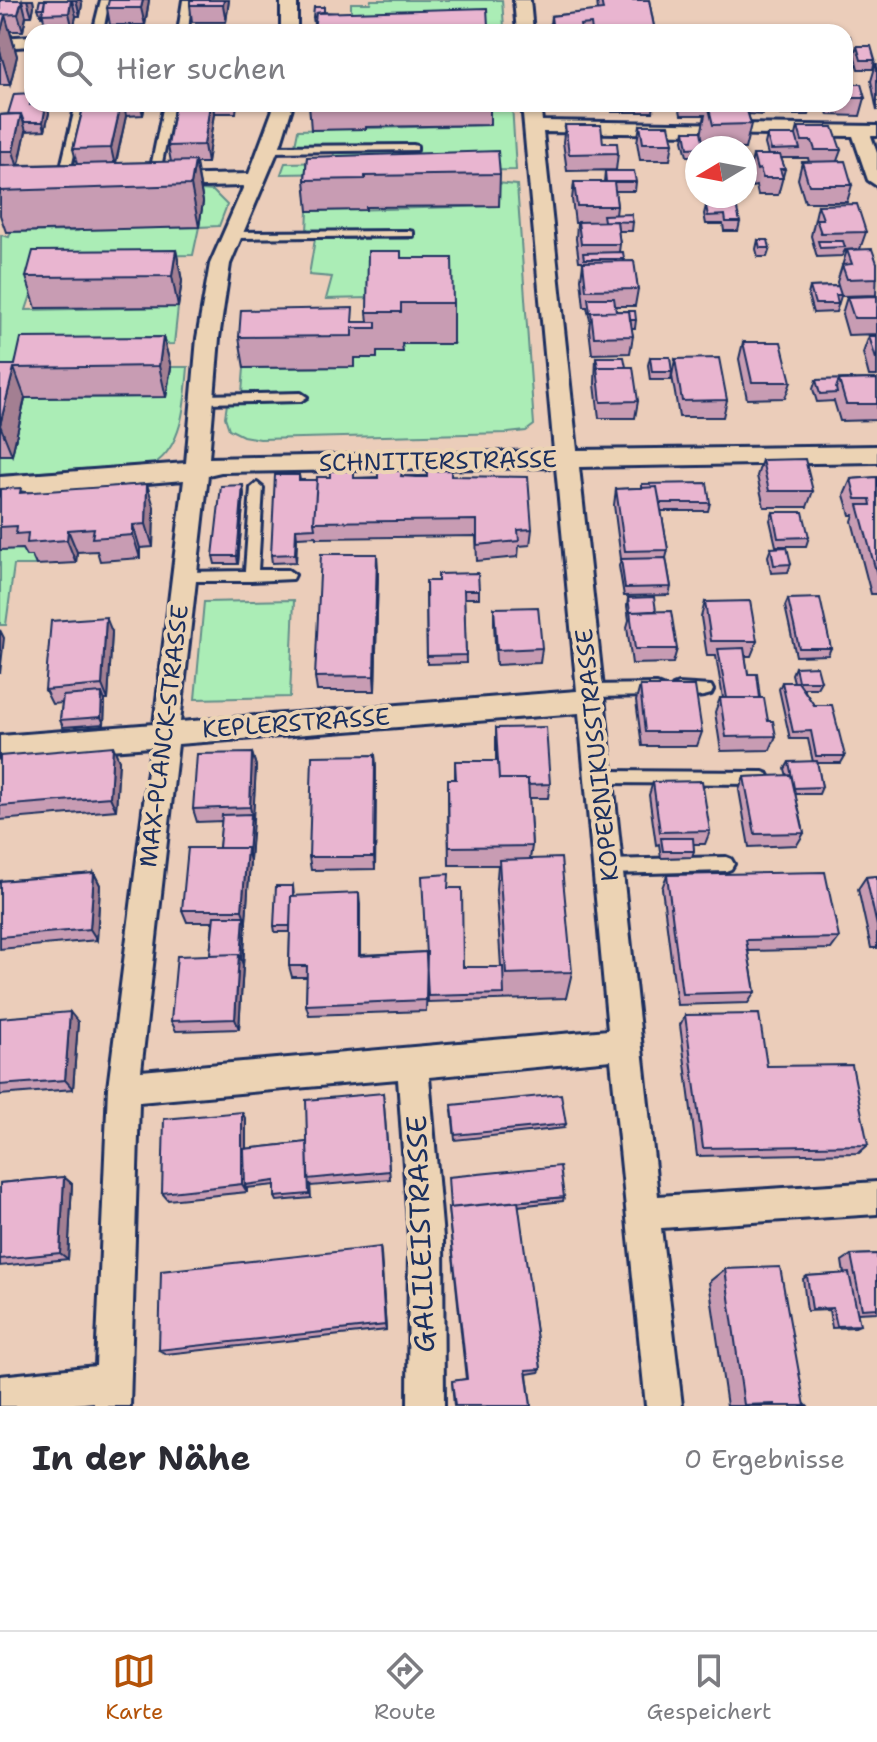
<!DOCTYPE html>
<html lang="de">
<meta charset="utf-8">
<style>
:root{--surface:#fff;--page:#f7f7f7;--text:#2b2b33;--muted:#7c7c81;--line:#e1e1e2;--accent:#b45309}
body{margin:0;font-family:"Shantell Sans",sans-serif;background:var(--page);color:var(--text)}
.compass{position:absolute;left:685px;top:136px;width:72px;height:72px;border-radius:50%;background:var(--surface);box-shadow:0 2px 6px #0004;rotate:260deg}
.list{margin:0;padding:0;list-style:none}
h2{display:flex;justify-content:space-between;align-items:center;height:104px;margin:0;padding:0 32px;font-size:34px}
h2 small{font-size:26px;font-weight:400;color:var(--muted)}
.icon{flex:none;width:44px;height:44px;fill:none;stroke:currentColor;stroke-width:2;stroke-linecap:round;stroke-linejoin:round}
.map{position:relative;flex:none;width:877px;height:1406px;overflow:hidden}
.search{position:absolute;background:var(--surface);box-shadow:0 2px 6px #0004;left:24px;right:24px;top:24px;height:88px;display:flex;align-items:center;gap:20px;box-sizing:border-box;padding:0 28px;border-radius:24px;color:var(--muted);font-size:30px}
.sheet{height:224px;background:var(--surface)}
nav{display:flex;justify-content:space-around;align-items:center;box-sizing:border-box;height:112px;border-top:2px solid var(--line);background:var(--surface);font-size:22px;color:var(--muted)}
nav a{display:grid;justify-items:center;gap:4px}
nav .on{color:var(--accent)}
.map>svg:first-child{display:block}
.green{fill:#abedb6;stroke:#638e8a;stroke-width:2}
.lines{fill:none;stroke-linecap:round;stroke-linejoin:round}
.service-casing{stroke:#1b2f5e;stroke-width:6}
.minor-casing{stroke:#1b2f5e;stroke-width:6}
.service{fill:#ecd3b4;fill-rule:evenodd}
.minor{fill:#ecd3b4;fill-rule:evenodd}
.wall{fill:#c89cb3;stroke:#1b2f5e;stroke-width:2}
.shaded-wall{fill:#a37f92;stroke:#1b2f5e;stroke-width:2}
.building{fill:#e9b5d0;stroke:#1b2f5e;stroke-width:2}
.labels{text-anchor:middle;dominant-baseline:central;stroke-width:8;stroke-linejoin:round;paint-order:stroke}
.street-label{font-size:24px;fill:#1b2f5e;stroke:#ecd3b4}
.near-street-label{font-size:28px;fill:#1b2f5e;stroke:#ecd3b4}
</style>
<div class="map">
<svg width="877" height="1406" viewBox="0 0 877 1406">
<rect width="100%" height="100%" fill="#ebcdba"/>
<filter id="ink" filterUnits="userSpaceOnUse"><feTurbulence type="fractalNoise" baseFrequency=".0125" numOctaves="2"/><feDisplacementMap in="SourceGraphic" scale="16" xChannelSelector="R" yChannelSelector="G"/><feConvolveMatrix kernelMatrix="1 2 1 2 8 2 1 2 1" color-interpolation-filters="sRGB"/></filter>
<g filter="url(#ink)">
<path class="green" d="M371,0H502L504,27L330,29L351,13V3H370Z
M488,104H512L516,170L281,174L285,163L333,162L334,152L413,151L412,145H295L298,130L489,125Z
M497,183L517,185L534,425L526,431L508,433L260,439L243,436L229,429L225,417L227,404L301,402V392L242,393L244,368L354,367V358L377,352H402V344L453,343L370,298L326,299L332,277L309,275L315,239H409V231H307L308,211L498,206Z
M201,190L213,191L227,205L219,226L199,227L193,255L61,257L38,274L26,310L178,307L174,344L48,346L46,359L16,360L13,373L0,379L1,235L9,237L11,232L78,231L83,228L198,227L203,203H199Z
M171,367H188C185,399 184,445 154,464L0,475V455H12L25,398L166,397Z
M26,548L37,555L36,565H14L6,625H0V550Z
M294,600L290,697L195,699L204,602Z"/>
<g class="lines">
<defs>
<path id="service" d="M101,0H109L103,32H93Z
M183,0H191L188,32H178Z
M76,104H86L68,180L63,183L58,180Z
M164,104H174L159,177L154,180L149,177Z
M413,145L417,146V150L269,152L264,149L269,146Z
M409,231L413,232V236L232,238L227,235L232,232Z
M301,393L307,397L301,401L203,403L197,399L203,395Z
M257,483L263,488L258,570H288L295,575L293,579L251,581H179L177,577L184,572L245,571L251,488Z
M657,684L662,686L664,690L662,694L657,696L591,697L586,695L584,691L586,687L591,685Z
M678,684L711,686L713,690L711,694C700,698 684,698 673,694L671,690L673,686Z
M599,771L763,772L768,774L770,778L768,782L763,784L599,783L594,781L592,777L594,773Z
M726,857L731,859L734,864L731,869L726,871L608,874L603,872L600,867L603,862L608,860Z"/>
<path id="minor" d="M281,0H297V32H281Z
M514,0H530L533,32H517Z
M32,36V46L0,48V38Z
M275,104H293L281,143L230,264L219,338L209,458L554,451L522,104H540L542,121L877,126V136H871L877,153V186L868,180L853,136L543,132L577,450L877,446V462L579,467L658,1196L877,1182V1214L661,1228L682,1406H646L611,1060L429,1077L443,1238L444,1406H408L409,1238L398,1079L139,1102L130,1406H94V1402L53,1406H0V1376L96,1366L108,1088L151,747L0,758V736L154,724L184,480L0,495V477L186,463L197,338L210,264L244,186L164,188L155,182L164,176L249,174ZM556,467L577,691L180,722L208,475L221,472ZM579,713L608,1030L141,1071L178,744Z"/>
</defs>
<use href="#service" class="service-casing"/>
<use href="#minor" class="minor-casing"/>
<use href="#service" class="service"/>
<use href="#minor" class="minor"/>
</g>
<path class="wall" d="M0,0H33L34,6L32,16H26L23,31H10L17,56L10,85H0Z
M40,0H81L82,4L80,16H76L73,30L47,31L43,16H41L38,8Z
M149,0L145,25H110L107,8Z
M190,0H229L226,22H192L190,5Z
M597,0H649L655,32H549L551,16L598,11Z
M324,7V12L488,26V32H315L313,17Z
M845,36L854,54L857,46L875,60L873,69H858L855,57L850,73H845Z
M32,54V92H31L27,75Z
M876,64H877V111L871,81Z
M845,84L865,98L860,116L828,115L825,104H845Z
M32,104H46L49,113L45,130L26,131L19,165L77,164L73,149L84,104H145L143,115L126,116L116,163L171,162L168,146L175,104H237L236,113H214L207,163H196L203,202L199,227L6,232L0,215V115L8,114Z
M309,104H490V125L366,127V129L311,130Z
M558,104H590L589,112H559Z
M611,104H654L653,112H612Z
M679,104H764L762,115L748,114L751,124L745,149L697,148V156H687L683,140L685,131L701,135L705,115H681Z
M778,104H812L809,115H780Z
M565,125L603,143L618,153L616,170L567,171L563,142Z
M640,125L673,143L670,160H640L637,142Z
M798,127L841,150L837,161L852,185L847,202H805L798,179L802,162H809L808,158H781L785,169L778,195H758L756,186L752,187L749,173L753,155H768L765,144L767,135H796Z
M307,157L500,174L499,206L366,207V210L308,211L305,180Z
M605,171L636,182L635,191H615L617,206L616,215L633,222L632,231H618L620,244L619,252L624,259V261L638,289L635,306H615L616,311L636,320L635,328H631L633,336L630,353L592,354L589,329L590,320L587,307H584L581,279L583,263L582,261H579L576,239L577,223H575L572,199L574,182H604Z
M818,205L866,232L860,249L877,263L876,295L841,296L836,312L813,313L808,295L810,287L838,286L837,282L847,250L858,249L845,250L842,256L817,257L811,236Z
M706,206L740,222L738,231H724L723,224H706L704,214Z
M758,240L770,248L767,257H758L756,249Z
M176,250L182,281L178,307L36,308L26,277Z
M401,258L453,303V344H402L403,352H377V358H354V367L244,368L239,337L354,322H368L367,312Z
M877,296V334L848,335L842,314L847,297Z
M869,336H877V376H869L863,353Z
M163,337L171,367L166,397L25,398L12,455H0V365H15Z
M743,342L791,382L785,398L747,399L739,359Z
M596,357L626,367L638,401L635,418H599L595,384Z
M650,357L672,372L671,380H650L648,365Z
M675,359L727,400L723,417H679L672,376Z
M877,379V420L840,421L834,401L817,402L813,389L816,380Z
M762,460L813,491L807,507H764L757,476Z
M354,471V478L402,476H451L532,529L530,545L519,546L518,557L477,561L476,536L316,538V536L297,537L296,562L272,563L271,555L299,475L300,480H317Z
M877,477V594H871L852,521L854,515H850L844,495L851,479Z
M642,484L710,503L708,511H661L668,550L666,558L671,587L669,595L624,596L619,566L621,559L614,505L616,489L641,488Z
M0,489L154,507L153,547L140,548V558L100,561L97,551L77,552L76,563L36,565L32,556H26L22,549L0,550Z
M244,493L238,564H215L213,556Z
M773,512L809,537L806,546H776L770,520Z
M771,548L791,564L788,572L771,573L768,556Z
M378,569L375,691H317L315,677Z
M426,581L479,590V598H464L466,663L427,664Z
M628,598L656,611L677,649L673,663L632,664L627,627L629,620L627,606Z
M788,599L831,648L828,655L796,656L785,606Z
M705,602L757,641L751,656H745L748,674L760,698L768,721L776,736L770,750L721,751L715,712L720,698H723L716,656H707L701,617Z
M494,608L542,648L540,663L496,665L494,623Z
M112,632L108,700H105L104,724L63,727L60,720L62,703L52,704L45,690Z
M795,667L821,681L817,688H803L845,756L841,763H817L822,787L819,794H795L804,833L797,845L749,847L739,790L744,777L787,776L785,769L789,762H813L808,739H790L779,689L782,682H794L792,674Z
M640,686L702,732L697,746H642L636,701Z
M496,728L550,784L548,798H529L532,846L530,859L572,972L566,998L428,1002L427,978L426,1011L309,1015L306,1005L307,977H292L289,966L290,932H275L274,926L293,886L294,896L360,905V955L426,952L448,888L463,967H501L496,889L498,865H449L448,799V779H455V761H496Z
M252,753L256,766L239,1029L176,1031L171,1021L210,955L213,922H187L182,910L219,848L222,821L197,822L193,809Z
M375,755L376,768L375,869L311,870L309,857Z
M0,756L119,760L116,810L0,820Z
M653,782L710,831L705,844H693L694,851L692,857L661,858L659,844L656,845L649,795Z
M94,873L100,885L97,940L0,949V881Z
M667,875L839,938L831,949L748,951L755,992L748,1003L677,1005L662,888Z
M877,876V948H871L858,889L866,877Z
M685,1015L767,1066L868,1145L859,1153L697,1156L680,1025Z
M0,1018L78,1022L73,1089L0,1095Z
M383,1093L390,1179L311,1186L310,1183L311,1198L277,1201L275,1197V1185L247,1188V1192L168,1200L162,1193L246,1120V1149L307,1142Z
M452,1110L566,1124L564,1128L455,1140Z
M64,1177L72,1184L68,1259L0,1266V1183Z
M564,1197L563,1201L518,1206L541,1369L539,1372L527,1374L531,1406H454L452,1381L466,1379L448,1208Z
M380,1247L386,1330L166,1354L159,1350Z
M877,1254V1312L857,1313L860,1325L855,1327L832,1328L829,1310L807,1311L803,1279L807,1276L844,1274L842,1261L851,1255Z
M725,1269L804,1403L807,1406H727L709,1282Z"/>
<path class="shaded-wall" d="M22,0L26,16L23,31L18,14Z
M27,0H33L34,6L32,16Z
M72,0L76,16L73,30L69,13Z
M76,0H81L82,4L80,16Z
M143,0H149L145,25L141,8Z
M224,0H229L226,22L223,5Z
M5,15L17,56L10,85L0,51V35Z
M46,104L49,113L45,130L43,122Z
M121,104H124L126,116L115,166L111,148Z
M141,104H145L143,115L141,107Z
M210,104H213L214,113L207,163L204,145Z
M21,114L26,131L18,168L13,151Z
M195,161L203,202L199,227L191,185Z
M176,250L182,281L178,307L172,276Z
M163,337L171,367L166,397L159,366Z
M14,368L25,398L12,455L0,425Z
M147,484L154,507L153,547L146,524Z
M243,485L244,493L238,564L237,556Z
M133,525L140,548V558L133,535Z
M296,529L297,537L296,562L295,554Z
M68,530L77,552L76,563L67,540Z
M377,554L378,569L375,691L374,676Z
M106,617L112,632L108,700L102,685Z
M0,630L4,638L0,674Z
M102,693L105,701L104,724L101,717Z
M113,746L119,760L116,810L110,797Z
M252,753L256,766L253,820L250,807Z
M375,755L376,768L375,869L374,857Z
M251,814L253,821L250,860L248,854Z
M247,848L250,861L246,921L242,910Z
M94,873L100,885L97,940L90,929Z
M359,893L360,905V967L359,956Z
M244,916L246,922L243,964L241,959Z
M239,954L243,965L239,1029L235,1019Z
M70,1012L78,1022L73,1089L65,1080Z
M242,1112L246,1120V1184L245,1185L247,1192L242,1184Z
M64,1177L72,1184L68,1259L60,1253Z
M380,1247L381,1253L386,1330L385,1325Z"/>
<path class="building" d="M0,0H22L18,14L0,15Z
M40,0H45L44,8H38Z
M45,0H71L69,13L42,14Z
M109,0H143L141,8H107Z
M190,0H224L223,5H190Z
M601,0H649L655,32H592L591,24L580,25L581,32H553L551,16L603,10Z
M314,7H324V12L316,13L315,17H313Z
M487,8L488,26L314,31L316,13Z
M0,15H5L0,35Z
M845,36H850L855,56H845Z
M857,46H871L875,60H861Z
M32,54V75H27Z
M845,84H861L865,98H845Z
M32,93L30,105L46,104L43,122H24L21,114H8L14,94Z
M84,104H121L111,148L73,149Z
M124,104H141V107H124Z
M175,104H210L204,145L168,146Z
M708,104H745L751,124L713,125Z
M21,114L13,151H0V115Z
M565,125H601L603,143H617L618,153L569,154Z
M640,125H669L673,143H643Z
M798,127H833L841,150H815L812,141H802Z
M685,131H701L704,147L688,148Z
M767,135H796L800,149L771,150Z
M498,151L500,174L365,176V179L305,180L307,157Z
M753,155H780L785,169H780L783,178H763L760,169L757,170Z
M195,161L191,185L0,191V166Z
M845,161L852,185H809L802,162Z
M605,171H634L636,182H606Z
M574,182H614L617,206H577Z
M857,204L866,232L821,233L816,219H823L818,205Z
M736,205L740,222H726L725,215L708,216L706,206Z
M631,214L633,222L604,221L603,215Z
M617,221L620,244H581L578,222Z
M758,240H768L770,248H760Z
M818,241H843L845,247L820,248Z
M872,249L877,263V278L847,279L842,265L852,264L847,250Z
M176,250L172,276L26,277L33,251Z
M368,251H401V258H452L453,303H401V312H367Z
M623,252L624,259H584L583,253Z
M634,261L638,289L586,290L583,262Z
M838,286L841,295H836L838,304H815L810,287Z
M877,296V318H854L847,297Z
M588,298H614L616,311H635L636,320H630L629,311L590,312Z
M353,308L352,322H376V328H352V336L239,337L241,310Z
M629,311L633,336L594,337L591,312Z
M869,336H877V359H876Z
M163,337L159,366L14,368L0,425V365H15L21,338Z
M743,342H781L791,382H752Z
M596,357H624L626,367H598Z
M650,357H670L672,372H652Z
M719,358L727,400L682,401L675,359Z
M597,367H633L638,401L601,402Z
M855,379L839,380L836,388L837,393L820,394L816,380Z
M877,379V404H846L839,380Z
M805,459L813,491H769L762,460Z
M451,470V476L528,477L532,529L518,530L519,541L477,545V520L314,522L317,477H330V471H354V478H378V471H402L401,476L417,477H427V471Z
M275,475H299V480H317L314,522L315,528L296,529L295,554L271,555Z
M877,477V575L858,505H871L870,499H856L851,479Z
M707,483L710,503H660L657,487L642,488V484Z
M147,484L146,524L133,525V535L92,538L94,528L68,530L67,540L27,543L28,533L16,534L17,526L0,527V489L21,488L20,493Z
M243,485L237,556H213L221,486Z
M657,487L668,550L625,551L616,489Z
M773,512H803L809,537L778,538Z
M787,547L791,564L774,565L771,548Z
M321,554H377L374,676L315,677Z
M666,558L671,587L625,588L621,559Z
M478,573L479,590H464L466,655L427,656L426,581H438V574Z
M654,597L656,611L630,612L631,618L628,598Z
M820,598L831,648H799L788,599Z
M750,601L757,641H711L705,602Z
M538,607L542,648L497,650L494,608Z
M671,611L677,649H635L630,612Z
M106,617L102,685L45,690L51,621Z
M744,648L748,674H757L760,698H727L718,649Z
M817,666L821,681H798L795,667Z
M782,682H798L814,705H832L845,756H816L811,731L793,732Z
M640,686H695L702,732H645Z
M102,693L101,717L60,720L63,696Z
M720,698H764L768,721H773L776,736L726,737Z
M546,727L550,784L528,785V779H499L496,728Z
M113,746L110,797L0,806V756Z
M252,753L250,807L193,809L197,754Z
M375,755L374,857H309L312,756Z
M455,761H498L499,779H528L532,846L449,847L448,779H456Z
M817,761L822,787L794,788L789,762Z
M791,775L804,833L755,834L744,777Z
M702,781L710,831L660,832L653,782Z
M251,814L248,854L247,848H219L222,815Z
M661,838H693L694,851H663Z
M188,848H247L242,910H182Z
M561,858L572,972L506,974L499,860Z
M825,872L839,938L746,940L755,992L682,994L667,875Z
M94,873L90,929L0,937V881Z
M449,874L448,888H462L463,967H503L504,994L428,996L422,876Z
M877,876V926L866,877Z
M276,886H293V896H291L290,926H274Z
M359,893V956L427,952L426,1000L306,1005L307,966H289L291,896Z
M214,916H244L241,959L239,954L210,955Z
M239,954L235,1019L171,1021L177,956Z
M70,1012L65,1080L0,1085V1018Z
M759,1014L767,1066L852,1065L868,1145L703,1148L685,1015Z
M383,1093L389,1171L308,1179L306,1100Z
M561,1094L566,1124L455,1135L452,1105Z
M242,1112V1184L162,1193L164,1119Z
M307,1142L309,1194L275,1197V1181L245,1185L244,1149Z
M560,1166L564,1197L450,1208L448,1177Z
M64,1177L60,1253L0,1259V1183Z
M518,1201L541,1369L526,1370L531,1406H455L452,1381L467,1379L448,1208Z
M380,1247L385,1325L159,1350L161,1271Z
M877,1254V1308L862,1309L851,1255Z
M780,1267L805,1406H775V1404L744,1405L725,1269Z
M849,1273L860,1325L837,1326L833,1308L812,1309L807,1276Z"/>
</g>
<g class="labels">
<g class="street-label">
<text transform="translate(438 461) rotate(-1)">SCHNITTERSTRASSE</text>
<text transform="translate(296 723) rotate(-4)">KEPLERSTRASSE</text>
<text transform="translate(164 736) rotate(-83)">MAX-PLANCK-STRASSE</text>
<text transform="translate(597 755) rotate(-96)">KOPERNIKUSSTRASSE</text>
</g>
<g class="near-street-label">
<text transform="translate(420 1234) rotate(-92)">GALILEISTRASSE</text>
</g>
</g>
</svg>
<svg class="compass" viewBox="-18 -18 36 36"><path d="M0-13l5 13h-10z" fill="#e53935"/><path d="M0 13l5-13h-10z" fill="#7c7c81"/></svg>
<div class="search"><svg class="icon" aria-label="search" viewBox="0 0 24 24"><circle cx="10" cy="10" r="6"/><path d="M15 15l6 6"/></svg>Hier suchen</div>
</div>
<section class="sheet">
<h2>In der Nähe<small>0 Ergebnisse</small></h2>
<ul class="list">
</ul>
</section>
<nav>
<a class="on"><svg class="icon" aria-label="map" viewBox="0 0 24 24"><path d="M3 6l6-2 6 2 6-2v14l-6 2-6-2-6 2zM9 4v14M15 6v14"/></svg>Karte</a>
<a><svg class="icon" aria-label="directions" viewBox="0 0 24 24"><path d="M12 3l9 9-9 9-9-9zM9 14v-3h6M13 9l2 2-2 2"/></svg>Route</a>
<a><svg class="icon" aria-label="saved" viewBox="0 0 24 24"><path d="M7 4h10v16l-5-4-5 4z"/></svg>Gespeichert</a>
</nav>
